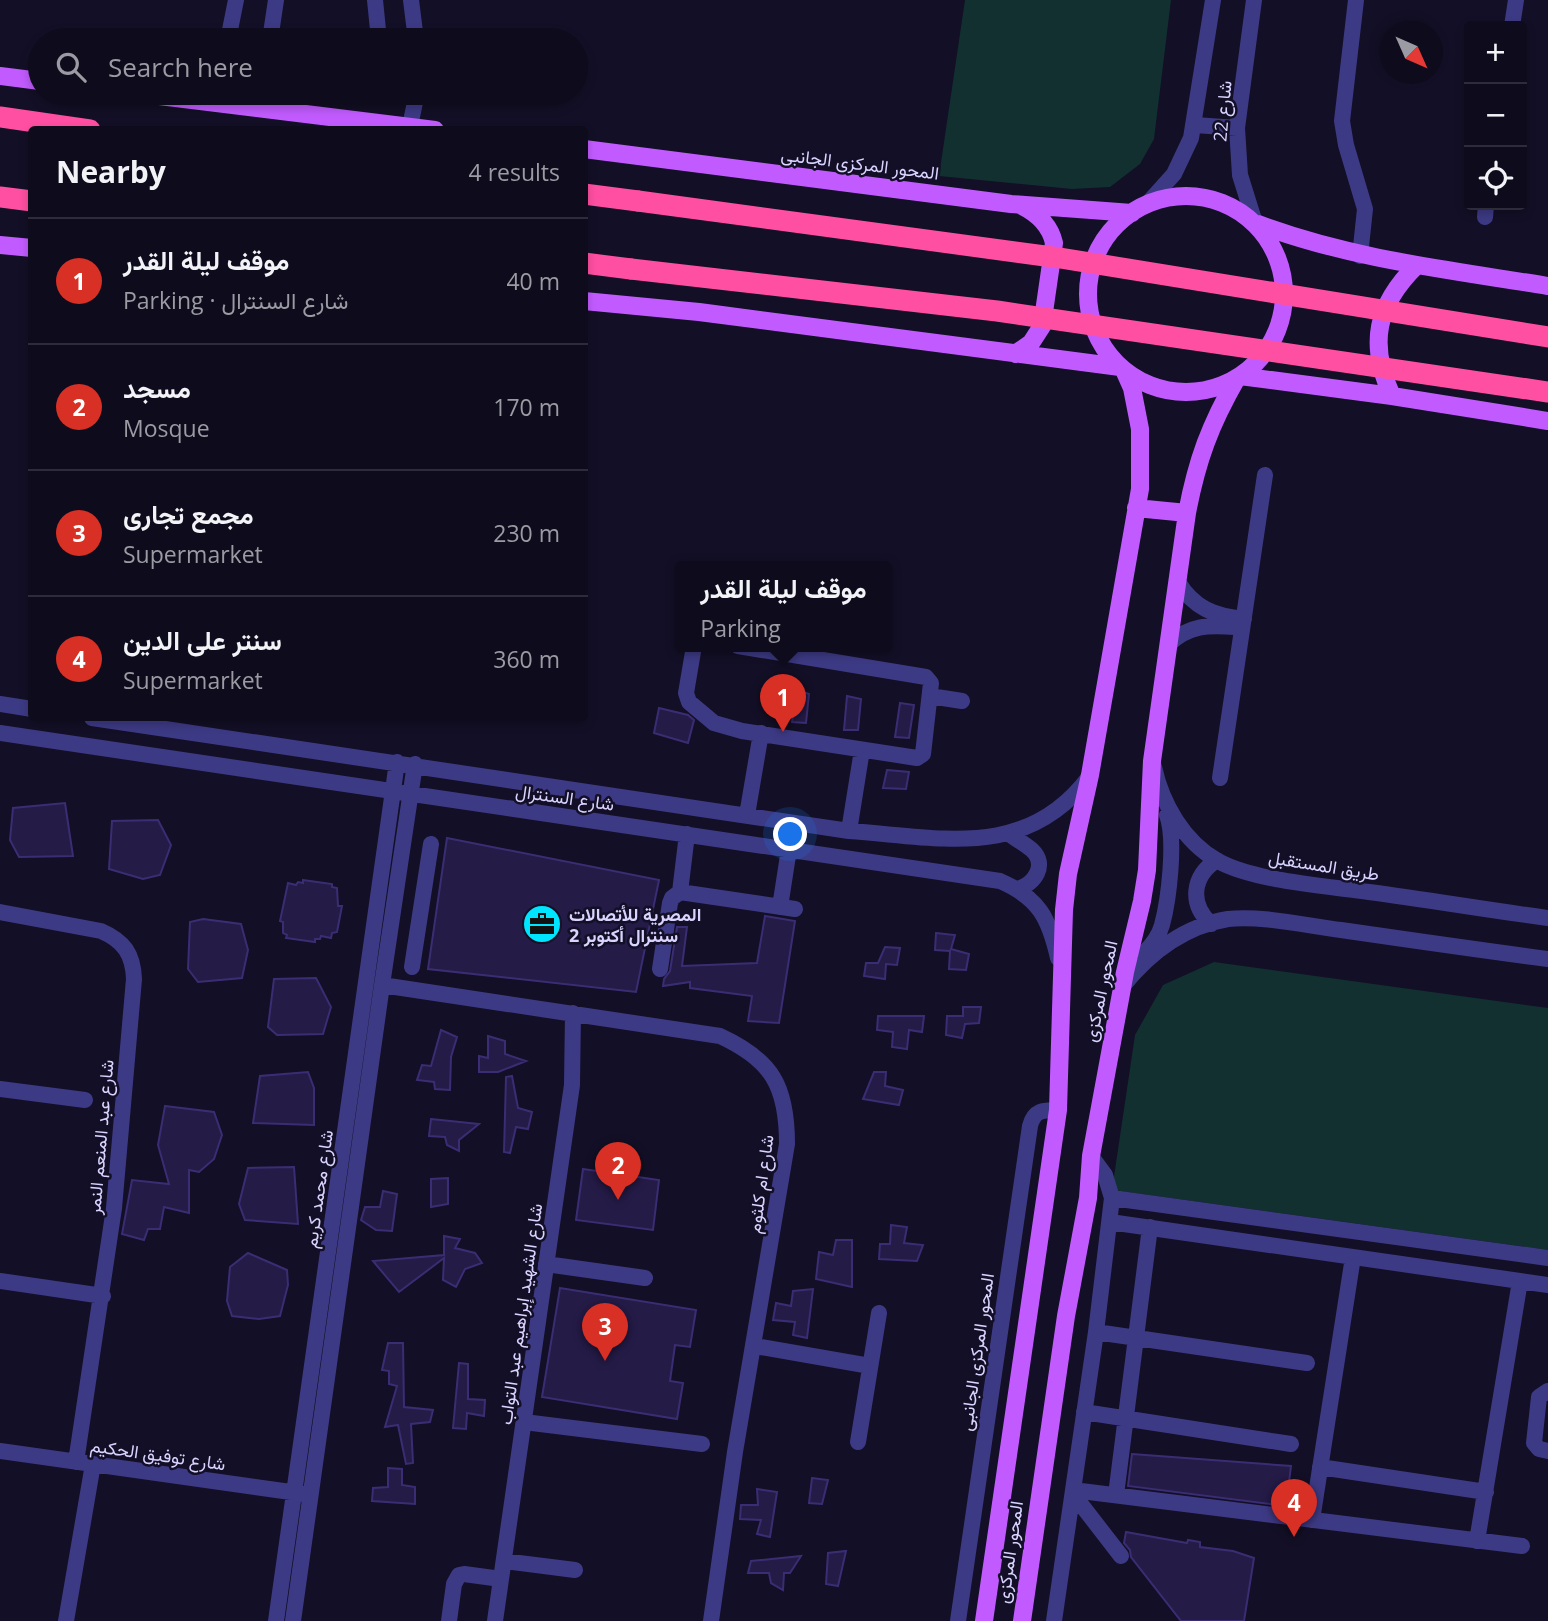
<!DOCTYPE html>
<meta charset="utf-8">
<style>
:root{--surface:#0e0b1c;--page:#1c1929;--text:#f1f3f6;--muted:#9b9ba3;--line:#2e2b3b;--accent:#d93025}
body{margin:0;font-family:"Open Sans",Vazirmatn,sans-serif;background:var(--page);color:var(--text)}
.controls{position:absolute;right:21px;top:21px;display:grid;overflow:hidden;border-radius:7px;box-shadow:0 4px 10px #0003}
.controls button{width:63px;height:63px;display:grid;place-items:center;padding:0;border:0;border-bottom:2px solid var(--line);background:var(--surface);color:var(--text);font:35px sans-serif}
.compass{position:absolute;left:1380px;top:21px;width:63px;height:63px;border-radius:50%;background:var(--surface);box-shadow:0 4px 10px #0003;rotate:135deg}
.you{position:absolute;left:791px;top:835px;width:24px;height:24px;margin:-18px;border:5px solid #fff;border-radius:50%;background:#1a73e8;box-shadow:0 0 0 10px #1a73e833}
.badge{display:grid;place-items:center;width:46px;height:46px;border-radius:50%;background:var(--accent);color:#fff;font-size:23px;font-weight:700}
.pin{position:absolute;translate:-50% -58px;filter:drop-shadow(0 2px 4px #0008)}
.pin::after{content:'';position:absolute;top:37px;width:24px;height:21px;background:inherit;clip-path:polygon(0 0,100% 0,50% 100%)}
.popup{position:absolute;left:675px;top:561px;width:217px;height:91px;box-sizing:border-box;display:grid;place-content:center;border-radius:7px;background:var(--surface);filter:drop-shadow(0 2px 5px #0005);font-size:23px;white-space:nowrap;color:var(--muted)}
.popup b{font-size:26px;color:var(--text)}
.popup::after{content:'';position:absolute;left:50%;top:100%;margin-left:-14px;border:14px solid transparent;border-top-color:var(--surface)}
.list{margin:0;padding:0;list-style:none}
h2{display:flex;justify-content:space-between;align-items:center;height:91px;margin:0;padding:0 28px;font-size:30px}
h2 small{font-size:23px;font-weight:400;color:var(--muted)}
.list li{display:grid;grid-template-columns:46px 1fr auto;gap:21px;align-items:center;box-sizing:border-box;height:126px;padding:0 28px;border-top:2px solid var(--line)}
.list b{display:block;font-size:26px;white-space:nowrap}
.list p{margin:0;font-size:23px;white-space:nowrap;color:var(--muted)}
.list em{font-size:23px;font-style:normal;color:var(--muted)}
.icon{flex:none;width:38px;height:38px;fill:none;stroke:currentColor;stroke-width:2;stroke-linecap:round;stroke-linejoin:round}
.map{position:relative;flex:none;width:1548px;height:1621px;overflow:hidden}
.search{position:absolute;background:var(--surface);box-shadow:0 4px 10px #0003;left:28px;top:28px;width:560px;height:77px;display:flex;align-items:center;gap:18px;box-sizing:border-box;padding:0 24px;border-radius:38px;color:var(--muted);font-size:26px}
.panel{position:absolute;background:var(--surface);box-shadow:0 4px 10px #0003;left:28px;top:126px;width:560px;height:595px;border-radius:7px}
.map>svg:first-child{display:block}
.green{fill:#12302f}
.building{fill:#241b47;stroke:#3b2d73;stroke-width:2}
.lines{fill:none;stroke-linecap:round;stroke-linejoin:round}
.minor{stroke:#3d3a85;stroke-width:16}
.major{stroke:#c25bff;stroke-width:18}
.highway{stroke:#ff4fa3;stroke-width:21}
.highway-bridge{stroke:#ff4fa3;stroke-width:21}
.labels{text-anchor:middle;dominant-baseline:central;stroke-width:5;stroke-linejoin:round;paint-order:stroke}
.street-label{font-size:18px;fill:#d9d4ff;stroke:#130f26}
.poi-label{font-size:18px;font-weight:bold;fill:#d9d4ff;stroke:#130f26;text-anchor:start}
</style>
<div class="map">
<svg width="1548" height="1621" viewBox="0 0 1548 1621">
<rect width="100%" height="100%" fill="#130f26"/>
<path class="green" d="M965,0H1171L1154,139L1140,164L1110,187L1072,189L939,176Z
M1214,962L1548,1008V1250L1112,1190L1135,1035L1163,985Z"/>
<path class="building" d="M797,690L809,694L806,723L792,722Z
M847,696L861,699L858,730H844Z
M900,703L914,705L909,738L895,737Z
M659,708L688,715L694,720L688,743L654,733Z
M887,770L909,772L906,789L883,788Z
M65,803L73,856L19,857L10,840L13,808Z
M158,820L171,845L160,875L143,879L109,869L112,821Z
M447,838L659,880L636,992L428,969Z
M303,880L332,884V887L337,888L338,906H342L337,932L332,933L331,938L321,936L320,939H315V942L286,938L287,935L283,933V922L280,921L288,883L296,885L298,882L303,883Z
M765,916L795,921L779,1023L748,1021L752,996L690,988V982L663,986L664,979L670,971L677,927H687L682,966L757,963Z
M203,919L241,924L248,950L242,978L198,982L188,969L190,922Z
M936,933L955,935L951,949L969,954L966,970L949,969L950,951L935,950Z
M885,947L900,948L897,965L886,964L885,979L864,976L866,963H878Z
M316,978L331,1007L323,1034L277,1035L268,1027L274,979Z
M963,1007H981L979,1023L965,1024L962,1038L946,1035L947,1016H963Z
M878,1016H924L922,1032L909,1030L907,1049L892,1047L893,1032L877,1030Z
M441,1030L457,1037L451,1057L450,1090L435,1089L434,1082L417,1080L422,1065L431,1066Z
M488,1036L505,1041V1054L526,1061L498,1072H479V1056L488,1058Z
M308,1072L314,1088V1125L253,1123L260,1076Z
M874,1072H886L885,1086L903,1090L899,1105L863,1099Z
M512,1076L518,1108L532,1112L528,1129L516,1127L510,1153L504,1152L506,1077Z
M165,1106L214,1112L222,1135L214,1159L199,1172L189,1170V1213L164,1207L160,1229H148L144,1240L122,1234L132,1180L169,1184L158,1145Z
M431,1119L479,1124L459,1140V1151L447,1145L445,1137L429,1136Z
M294,1167L298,1224L245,1220L239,1204L248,1168Z
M583,1169L659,1180L653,1230L576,1220Z
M448,1178V1204L431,1207V1179Z
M383,1191L397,1194L392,1231L376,1230L361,1220L365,1207H380Z
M891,1225L907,1227L904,1243L923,1245L917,1261L879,1259L880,1244H890Z
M444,1236L460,1239L455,1248L475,1253L482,1263L465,1269L456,1287L443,1280L444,1258L399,1292L373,1261L444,1255Z
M836,1240H852V1287L816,1279L819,1252L833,1255Z
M248,1253L287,1270L288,1285L280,1316L259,1319L232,1316L227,1301L230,1267Z
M560,1288L696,1310L690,1347L675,1345L670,1381L683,1383L677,1419L542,1397Z
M813,1289L807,1338L793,1335L795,1322L773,1320L776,1303L791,1306L793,1291Z
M388,1343H403L404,1407L433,1410L430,1422L411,1424L413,1463L406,1464L398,1425L385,1427L397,1386L389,1384V1371L382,1370Z
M459,1363L468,1364V1399L485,1400L484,1416L467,1413L466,1429L453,1428Z
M1132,1454L1291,1466L1286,1506L1128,1486Z
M388,1468L402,1469V1485L415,1487V1504L372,1501L373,1488L388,1487Z
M812,1478L828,1480L822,1504L809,1503Z
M757,1489L777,1492L770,1537L757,1534L761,1520L740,1519L741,1505H758Z
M1126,1532L1187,1543L1188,1540L1200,1542V1547L1233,1551L1254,1558L1244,1621H1181L1131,1557L1130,1550L1124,1543Z
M846,1551L838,1586L826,1584L828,1553Z
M801,1556L790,1573H784L783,1590L771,1583L769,1573H748L751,1561Z"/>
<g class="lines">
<path class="minor" d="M375,0L379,40
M411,0L416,40
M1254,0L1237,128L1240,175L1255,223
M1356,0L1342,121L1346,145L1365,209L1360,256
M1512,26L1516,0
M228,40L236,0
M270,40L276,0
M348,93L375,96L381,93
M1195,125L1237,128
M410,126L417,93
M1147,204L1174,174L1191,138L1213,0
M1485,217L1486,205
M1178,582C1194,608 1214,616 1244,619
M1169,644C1189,625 1208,625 1235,627
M694,646L686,693L689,702L714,723L742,731L917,758L923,754L931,683L926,677L738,646
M930,696L962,701
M0,704L32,709
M92,718L849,831C939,837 1026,861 1089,777
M0,733L1000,881C1039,898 1049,918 1058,958
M1154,767C1162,804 1184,842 1218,861C1254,881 1327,886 1369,892C1429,900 1488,910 1548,918
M1220,778L1265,475
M747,815L761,733
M849,831L862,750
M1009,834C1016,839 1025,844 1032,850C1048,865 1034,884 1018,889
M680,892L687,834
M780,907L789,849
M0,912L101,931C124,941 133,954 134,979L114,1208L76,1462
M1211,924C1189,904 1192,876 1217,860
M1144,953C1152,945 1159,936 1162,925C1169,899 1176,839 1167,815
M412,967L431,844
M660,969L670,903L672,898L680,892L795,909
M382,985L720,1036C772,1060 787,1086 787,1144L735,1452L711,1621
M1122,987C1149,953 1185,926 1228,919C1261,915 1308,926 1341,930C1410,940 1479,950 1548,959
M0,1089L85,1100
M1112,1198L1548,1258
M1110,1222L1548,1285
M546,1264L645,1278
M0,1281L103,1296
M1096,1332L1307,1363
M755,1346L870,1366
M1548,1391L1539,1397L1534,1443L1539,1449L1548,1451
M1084,1412L1291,1444
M524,1422L702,1444
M858,1442L879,1313
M0,1451L305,1494
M1320,1467L1486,1492
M1073,1490L1522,1546
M1073,1494L1121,1556
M1116,1495L1150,1227
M1312,1520L1353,1257
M1477,1541L1520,1281
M504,1561L575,1570
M66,1621L93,1464
M276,1621L397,762
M293,1621L382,985L415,764
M449,1621L454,1584L459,1575L464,1574L501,1579
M495,1621L572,1085L573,1013
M958,1621L1030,1126C1034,1110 1043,1110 1058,1110
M1054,1621L1096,1332L1112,1198L1105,1175L1091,1156"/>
<path class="major" d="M0,76L40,81
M135,93L435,130
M584,149L1011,204L1132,213
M1088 294a98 98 0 1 1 196 0a98 98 0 1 1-196 0Z
M1258,224C1351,259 1450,270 1548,286
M0,245L32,248
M584,301L699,312L1120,367
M1015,354L1031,343L1042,326L1054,243C1050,225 1038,214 1022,206
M1240,376L1392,396L1548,421
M1392,396C1368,344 1376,305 1417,265
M1136,508L1187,513
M984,1621L1058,1110L1064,910L1068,874L1090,775L1140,489V429L1132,388L1124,370
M1022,1621L1066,1316L1088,1198L1091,1156L1125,972L1142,901L1147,870L1152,761L1187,513C1197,460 1210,425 1237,378"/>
<path class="highway" d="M0,117L90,130
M584,194L638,201
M0,197L32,201
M584,263L631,269"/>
<path class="highway-bridge" d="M638,201L1060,258L1548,337
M631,269L997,311L1548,392"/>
</g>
<defs>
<symbol id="office-disc" viewBox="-11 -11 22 22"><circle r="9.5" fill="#00e5ff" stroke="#130f26"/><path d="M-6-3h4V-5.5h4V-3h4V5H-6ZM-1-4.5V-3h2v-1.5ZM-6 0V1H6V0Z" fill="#111"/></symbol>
</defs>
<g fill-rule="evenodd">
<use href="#office-disc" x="520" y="902" width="44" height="44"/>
</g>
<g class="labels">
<g class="street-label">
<text transform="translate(1222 111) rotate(-85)">شارع 22</text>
<text transform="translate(860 163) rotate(7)">المحور المركزى الجانبى</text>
<text transform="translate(565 797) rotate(8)">شارع السنترال</text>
<text transform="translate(1324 865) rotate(9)">طريق المستقبل</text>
<text transform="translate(1100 991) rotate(-78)">المحور المركزى</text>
<text transform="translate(100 1137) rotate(-85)">شارع عبد المنعم النمر</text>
<text transform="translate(760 1184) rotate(-82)">شارع ام كلثوم</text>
<text transform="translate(318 1189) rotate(-82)">شارع محمد كريم</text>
<text transform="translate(520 1314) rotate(-82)">شارع الشهيد إبراهيم عبد التواب</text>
<text transform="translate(976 1352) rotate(-82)">المحور المركزى الجانبى</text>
<text transform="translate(158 1454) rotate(8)">شارع توفيق الحكيم</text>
<text transform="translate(1009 1552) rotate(-82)">المحور المركزى</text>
</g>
<g class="poi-label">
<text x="569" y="914">المصرية للأتصالات<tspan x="569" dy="21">سنترال أكتوبر 2</tspan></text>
</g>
</g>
</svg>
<div class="controls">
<button>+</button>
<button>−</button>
<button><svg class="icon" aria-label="locate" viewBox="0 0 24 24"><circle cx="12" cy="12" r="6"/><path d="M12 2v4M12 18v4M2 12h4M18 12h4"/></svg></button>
</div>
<svg class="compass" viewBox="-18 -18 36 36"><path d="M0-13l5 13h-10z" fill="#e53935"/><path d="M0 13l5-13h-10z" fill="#9b9ba3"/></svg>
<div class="you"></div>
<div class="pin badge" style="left:783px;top:732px">1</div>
<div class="popup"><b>موقف ليلة القدر</b>Parking</div>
<div class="pin badge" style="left:618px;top:1200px">2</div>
<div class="pin badge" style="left:605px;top:1361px">3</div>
<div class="pin badge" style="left:1294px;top:1537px">4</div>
<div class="search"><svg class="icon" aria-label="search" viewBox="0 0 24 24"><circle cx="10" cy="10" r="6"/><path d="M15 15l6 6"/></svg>Search here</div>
<section class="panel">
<h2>Nearby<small>4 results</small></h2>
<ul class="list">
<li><span class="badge">1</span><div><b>موقف ليلة القدر</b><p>Parking · شارع السنترال</p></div><em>40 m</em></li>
<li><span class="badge">2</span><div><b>مسجد</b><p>Mosque</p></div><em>170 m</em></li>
<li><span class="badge">3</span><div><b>مجمع تجارى</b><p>Supermarket</p></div><em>230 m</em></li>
<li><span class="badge">4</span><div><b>سنتر على الدين</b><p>Supermarket</p></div><em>360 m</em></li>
</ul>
</section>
</div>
